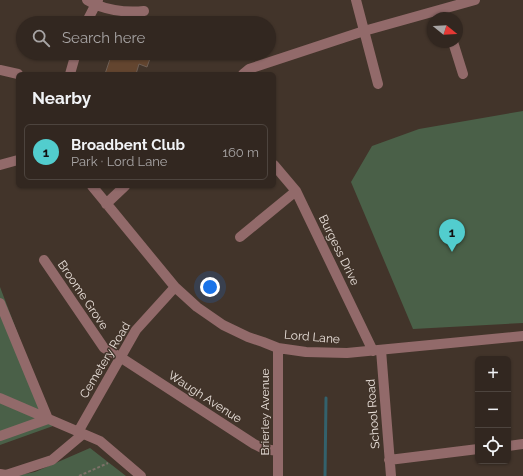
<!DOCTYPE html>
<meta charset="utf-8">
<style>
:root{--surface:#322720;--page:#3a2f29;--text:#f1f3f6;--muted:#a8a5a5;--line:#4d443e;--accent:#52cdce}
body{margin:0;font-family:Raleway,sans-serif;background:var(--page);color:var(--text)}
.controls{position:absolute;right:12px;bottom:12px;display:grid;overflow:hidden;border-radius:6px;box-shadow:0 1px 3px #0004}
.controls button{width:36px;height:36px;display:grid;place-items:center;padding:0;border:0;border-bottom:1px solid var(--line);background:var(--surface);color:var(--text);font:20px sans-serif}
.compass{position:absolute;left:427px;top:12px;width:36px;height:36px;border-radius:50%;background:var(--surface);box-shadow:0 1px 3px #0004;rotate:108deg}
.you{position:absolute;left:210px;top:287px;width:14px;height:14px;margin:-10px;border:3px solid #fff;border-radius:50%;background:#1a73e8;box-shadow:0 0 0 6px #1a73e833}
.badge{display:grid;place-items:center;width:26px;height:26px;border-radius:50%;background:var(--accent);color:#111;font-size:13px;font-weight:700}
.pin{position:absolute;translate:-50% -33px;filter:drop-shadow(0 1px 2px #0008)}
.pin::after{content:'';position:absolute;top:21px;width:14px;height:12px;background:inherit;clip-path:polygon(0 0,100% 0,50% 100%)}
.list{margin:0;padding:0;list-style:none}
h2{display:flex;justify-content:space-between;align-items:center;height:52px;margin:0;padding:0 16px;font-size:17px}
h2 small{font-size:13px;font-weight:400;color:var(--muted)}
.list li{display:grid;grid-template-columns:26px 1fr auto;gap:12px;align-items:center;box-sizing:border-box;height:56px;margin:0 8px 8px;padding:0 8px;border:1px solid var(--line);border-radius:6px}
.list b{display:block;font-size:15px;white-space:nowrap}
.list p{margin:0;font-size:13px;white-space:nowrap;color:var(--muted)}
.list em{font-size:13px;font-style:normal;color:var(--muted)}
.icon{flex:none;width:22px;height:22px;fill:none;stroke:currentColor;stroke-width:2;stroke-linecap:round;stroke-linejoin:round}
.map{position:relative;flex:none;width:523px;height:476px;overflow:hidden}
.search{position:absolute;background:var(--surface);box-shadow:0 1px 3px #0004;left:16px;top:16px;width:260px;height:44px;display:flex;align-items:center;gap:10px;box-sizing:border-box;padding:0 14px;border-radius:22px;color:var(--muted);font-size:15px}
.panel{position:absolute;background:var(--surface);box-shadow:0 1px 3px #0004;left:16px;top:72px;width:260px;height:116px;border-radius:6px}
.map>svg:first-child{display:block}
.green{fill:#4a6048}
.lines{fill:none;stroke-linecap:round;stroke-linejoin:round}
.stream{stroke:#33616c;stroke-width:3}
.building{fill:#63452f;stroke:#6f5f55}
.path{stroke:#7d7168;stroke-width:2;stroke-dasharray:3 2;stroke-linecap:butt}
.minor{stroke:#926a6a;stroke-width:10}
.labels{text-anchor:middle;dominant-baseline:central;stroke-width:3;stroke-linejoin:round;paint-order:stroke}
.street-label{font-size:12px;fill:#eae1db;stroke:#42342a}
</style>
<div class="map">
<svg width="523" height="476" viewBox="0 0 523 476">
<rect width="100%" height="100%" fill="#42342a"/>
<path class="green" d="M523,111V323L413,329L351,182L372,146L419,129Z
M0,287L53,426L0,445Z
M90,448L126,476H14L35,472Z"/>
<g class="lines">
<path class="stream" d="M325,476L326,398"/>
</g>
<path class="building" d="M112,53H152L147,67L139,64L136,74H105Z"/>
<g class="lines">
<path class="path" d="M79,476L108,463"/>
<path class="minor" d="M87,0C103,10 125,13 144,11
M356,0L378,84
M86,23L98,0
M453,42L463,74
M0,70L18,74
M70,74L76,53
M243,74L249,69L364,31L475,0
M0,165L18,160
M274,165L296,191L373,351
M92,186L175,287L197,307L223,325L248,337L263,342L278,348L306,352L347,353L523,336
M106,204L125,186
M240,237L296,191
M44,260L104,348L120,357L254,444L264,449L278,451
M0,303L48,419L0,436
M278,348V476
M381,350L391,476
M0,398L100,441L141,476
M78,432L136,330L175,287
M508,446L523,444
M389,460L478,449
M0,474L6,475L52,460L83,434"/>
</g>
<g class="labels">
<g class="street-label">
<text transform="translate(339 250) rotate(64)">Burgess Drive</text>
<text transform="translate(83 295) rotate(56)">Broome Grove</text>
<text transform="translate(312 337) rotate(5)">Lord Lane</text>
<text transform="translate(105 360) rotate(-59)">Cemetery Road</text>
<text transform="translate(205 397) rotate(33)">Waugh Avenue</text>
<text transform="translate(265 412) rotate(-90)">Brierley Avenue</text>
<text transform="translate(373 414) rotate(-94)">School Road</text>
</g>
</g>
</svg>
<div class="controls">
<button>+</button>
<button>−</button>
<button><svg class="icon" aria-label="locate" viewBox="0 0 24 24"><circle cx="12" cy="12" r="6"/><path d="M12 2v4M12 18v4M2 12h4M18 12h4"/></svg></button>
</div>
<svg class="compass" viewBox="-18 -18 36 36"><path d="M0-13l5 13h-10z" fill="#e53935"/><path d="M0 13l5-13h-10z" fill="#a8a5a5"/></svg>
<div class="you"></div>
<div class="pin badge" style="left:452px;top:252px">1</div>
<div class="search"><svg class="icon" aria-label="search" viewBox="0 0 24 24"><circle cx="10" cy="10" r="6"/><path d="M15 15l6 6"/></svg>Search here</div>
<section class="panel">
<h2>Nearby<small></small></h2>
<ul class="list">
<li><span class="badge">1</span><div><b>Broadbent Club</b><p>Park · Lord Lane</p></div><em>160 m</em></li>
</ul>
</section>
</div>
